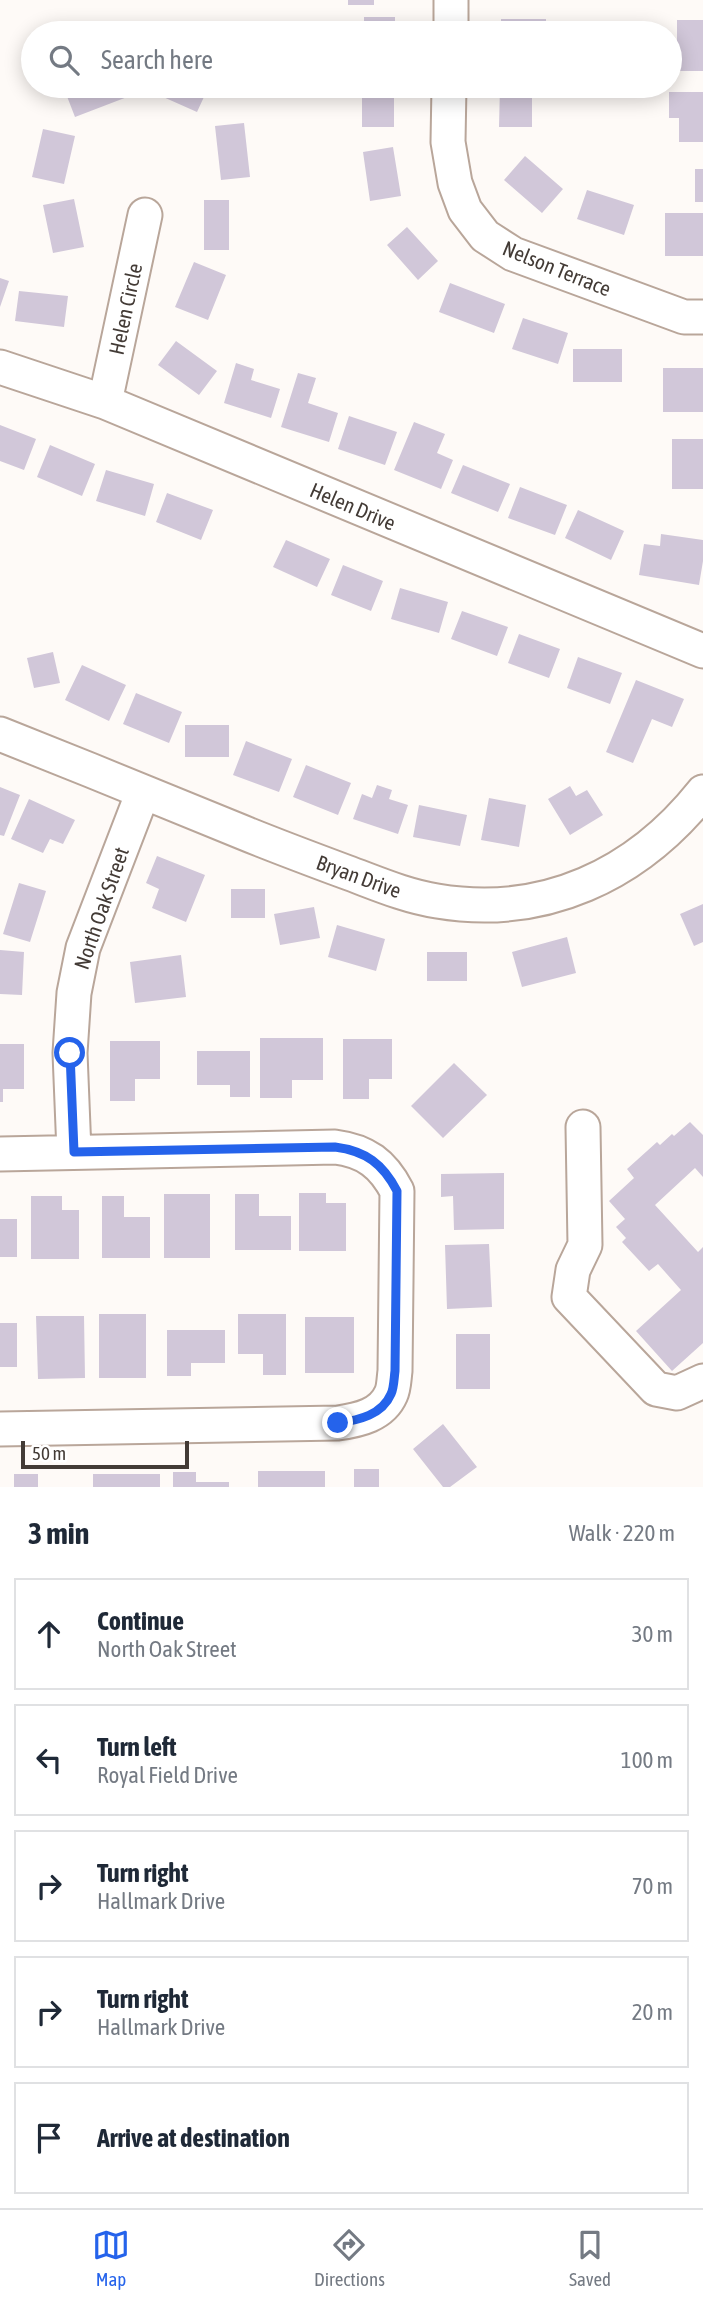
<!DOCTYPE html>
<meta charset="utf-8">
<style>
:root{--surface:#fff;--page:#f6f6f7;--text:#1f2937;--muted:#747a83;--line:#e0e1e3;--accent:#2563eb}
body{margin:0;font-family:"Asap Condensed",sans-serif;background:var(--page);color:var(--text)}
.scale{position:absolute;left:21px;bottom:18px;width:168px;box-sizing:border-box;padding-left:7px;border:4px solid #433b36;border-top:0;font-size:19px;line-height:24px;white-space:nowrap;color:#433b36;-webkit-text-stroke:5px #fff;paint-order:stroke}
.stop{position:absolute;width:21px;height:21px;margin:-16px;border:5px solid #2563eb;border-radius:50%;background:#fff}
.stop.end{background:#2563eb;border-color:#fff;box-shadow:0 2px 7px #0008}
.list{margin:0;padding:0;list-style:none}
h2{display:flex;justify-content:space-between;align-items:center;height:91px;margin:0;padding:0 28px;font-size:30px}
h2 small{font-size:23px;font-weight:400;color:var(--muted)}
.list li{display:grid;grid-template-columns:46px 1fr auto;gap:21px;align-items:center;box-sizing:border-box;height:112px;margin:0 14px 14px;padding:0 14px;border:2px solid var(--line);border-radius:0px}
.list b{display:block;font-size:26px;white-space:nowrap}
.list p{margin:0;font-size:23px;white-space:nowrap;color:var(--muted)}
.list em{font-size:23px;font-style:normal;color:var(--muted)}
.icon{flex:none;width:38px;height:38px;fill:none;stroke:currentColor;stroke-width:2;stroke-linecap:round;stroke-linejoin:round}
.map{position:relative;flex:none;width:703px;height:1487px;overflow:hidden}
.search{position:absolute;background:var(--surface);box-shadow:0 4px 18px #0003;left:21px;right:21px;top:21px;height:77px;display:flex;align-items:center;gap:18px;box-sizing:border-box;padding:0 24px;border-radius:38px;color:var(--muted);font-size:26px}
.sheet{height:721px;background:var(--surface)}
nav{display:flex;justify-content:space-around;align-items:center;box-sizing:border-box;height:98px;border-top:2px solid var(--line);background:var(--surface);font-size:19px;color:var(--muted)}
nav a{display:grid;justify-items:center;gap:4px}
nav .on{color:var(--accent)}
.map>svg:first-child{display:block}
.building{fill:#d1c7d9}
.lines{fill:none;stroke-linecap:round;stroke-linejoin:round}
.minor-casing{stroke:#b9a69a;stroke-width:37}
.minor{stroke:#fff;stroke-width:33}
.route{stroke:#2563eb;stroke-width:9}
.labels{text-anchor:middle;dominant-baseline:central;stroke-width:5;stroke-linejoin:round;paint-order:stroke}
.street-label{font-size:21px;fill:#433b36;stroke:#fff}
</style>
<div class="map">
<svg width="703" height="1487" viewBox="0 0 703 1487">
<rect width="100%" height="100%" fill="#fefaf7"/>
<path class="building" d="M348,0H374V5H348Z
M364,17H395V33H364Z
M501,19H546V33H501Z
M677,20H703V71H670V52H677Z
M63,86H132L135,94L75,117Z
M155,86H209L197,112L152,92Z
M362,86H394V127H362Z
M500,86H532V127H499Z
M669,92H703V142H679V118H669Z
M244,123L250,177L221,180L215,126Z
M43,129L75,136L64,184L32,177Z
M393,147L401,196L370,201L363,152Z
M525,156L563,189L542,213L504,180Z
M695,169H703V202H695Z
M587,190L634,205L624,235L577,219Z
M74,199L84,247L53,253L43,205Z
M204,200H229V250H204Z
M665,213H703V256H665Z
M407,227L438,261L418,280L387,245Z
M194,262L226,275L208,320L175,307Z
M0,278L9,281L0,307Z
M450,283L505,304L494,333L439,312Z
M19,291L68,296L64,327L15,321Z
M523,318L568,333L558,364L512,349Z
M176,341L217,371L199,395L158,365Z
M573,349H622V382H573Z
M236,363L254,369L251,380L280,389L271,418L224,403Z
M663,368H703V412H663Z
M298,373L316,378L308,403L338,413L329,442L281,427Z
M349,416L397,432L385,465L338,449Z
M414,422L445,434L437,453L453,460L441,489L394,470Z
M0,425L36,439L24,470L0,461Z
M672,439H703V489H672Z
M50,445L95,464L82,496L37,477Z
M463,465L510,484L498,512L451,493Z
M106,470L154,484L145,516L96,501Z
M520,487L567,505L555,535L508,518Z
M167,493L213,510L201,540L156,522Z
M578,510L624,531L611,560L565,538Z
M661,534L703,540V561L699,585L639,575L644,544L660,546Z
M286,540L330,559L317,587L273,567Z
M343,565L383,581L371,611L331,595Z
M400,588L448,602L439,633L391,619Z
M462,611L508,627L497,656L451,639Z
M519,634L560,649L549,678L508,663Z
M53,652L60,683L34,688L27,658Z
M578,657L622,673L610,704L567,688Z
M82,665L126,685L109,721L65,700Z
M636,680L684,699L672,727L652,719L633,763L606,752Z
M136,693L182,712L169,743L123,724Z
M185,725H229V757H185Z
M246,741L292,759L279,792L233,775Z
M306,765L351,783L338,815L293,797Z
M377,785L392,790L389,799L408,805L398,834L353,819L362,794L372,798Z
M570,786L576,796L587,790L603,815L570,835L548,799Z
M0,787L20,795L4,836L0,835Z
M489,798L526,805L519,847L481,840Z
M29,799L75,820L63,844L50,839L43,853L11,839Z
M419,805L467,815L460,846L413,837Z
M157,856L205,875L186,922L152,908L159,889L146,883Z
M19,883L46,891L30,942L3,934Z
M231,889H265V918H231Z
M703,904V942L694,946L680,914Z
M314,907L320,938L280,945L274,914Z
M337,925L385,939L376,971L328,957Z
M567,937L576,973L522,987L512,952Z
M0,950L24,952L22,995L0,994Z
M427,952H467V981H427Z
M181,955L186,997L135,1003L130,962Z
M260,1038H323V1080H292V1098H260Z
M343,1039H392V1079H369V1099H343Z
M110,1041H160V1079H135V1101H110Z
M0,1044H24V1089H3V1102H0Z
M197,1051H250V1097H230V1085H197Z
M454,1063L487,1095L443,1138L411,1106Z
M690,1122L703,1135V1177L695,1168L655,1205L698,1252L703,1247V1343L672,1371L636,1331L681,1290L658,1264L649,1271L622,1242L626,1238L616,1227L625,1219L609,1201L634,1178L627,1169L657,1142L660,1145L672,1134L674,1136Z
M504,1173V1229L454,1230L453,1196L441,1197V1174Z
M299,1193H326V1203H346V1251H299Z
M164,1194H210V1258H164Z
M235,1194H259V1216H291V1250H235Z
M31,1196H62V1210H79V1259H31Z
M102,1196H124V1217H150V1258H102Z
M0,1219H17V1257H0Z
M489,1244L492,1307L447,1309L445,1245Z
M99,1314H146V1378H99Z
M238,1314H286V1375H263V1354H238Z
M36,1316H84L85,1378L38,1379Z
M305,1317H354V1373H305Z
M0,1323H17V1367H0Z
M167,1330H225V1363H191V1376H167Z
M456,1334H490V1389H456Z
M443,1424L477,1467L450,1487H443L413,1449Z
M354,1469H379V1487H354Z
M258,1471H325V1487H258Z
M173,1472H196V1482H229V1487H173Z
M14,1474H38V1487H14Z
M93,1474H160V1487H93Z"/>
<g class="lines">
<defs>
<path id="minor" d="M451,33V0
M449,86L448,142L455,183L465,210L485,236L513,254L684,317H703
M0,367L105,402L703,651
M105,402L145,215
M0,734C81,766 161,799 242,832C276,846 311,859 346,872C376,883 405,896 437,901C544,919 637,875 703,792
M583,1127L585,1245L573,1270L569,1297L656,1389L677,1393L703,1381
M74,1152L70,1053L74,993L83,948L143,792
M0,1154L335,1147C366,1151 383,1164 397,1191L395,1371C394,1378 394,1388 391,1394C382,1415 359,1420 338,1423L0,1429"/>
</defs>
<use href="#minor" class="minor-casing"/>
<use href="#minor" class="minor"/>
</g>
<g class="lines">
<path class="route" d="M70,1053L74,1152L335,1147C366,1151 383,1164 397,1191L395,1371C394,1378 394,1388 391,1394C382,1415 359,1420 338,1423"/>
</g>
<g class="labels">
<g class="street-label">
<text transform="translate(557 268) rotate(22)">Nelson Terrace</text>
<text transform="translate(125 309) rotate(-78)">Helen Circle</text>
<text transform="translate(353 506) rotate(23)">Helen Drive</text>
<text transform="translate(359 876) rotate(20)">Bryan Drive</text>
<text transform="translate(101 908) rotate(-71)">North Oak Street</text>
</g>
</g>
</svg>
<div class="scale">50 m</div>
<div class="stop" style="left:70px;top:1053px"></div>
<div class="stop end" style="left:338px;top:1423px"></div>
<div class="search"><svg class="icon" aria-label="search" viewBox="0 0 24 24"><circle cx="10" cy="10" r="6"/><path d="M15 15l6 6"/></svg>Search here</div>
</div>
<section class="sheet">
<h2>3 min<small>Walk · 220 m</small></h2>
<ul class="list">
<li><svg class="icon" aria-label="ahead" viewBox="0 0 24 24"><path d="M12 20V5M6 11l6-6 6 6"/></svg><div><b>Continue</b><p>North Oak Street</p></div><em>30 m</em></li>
<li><svg class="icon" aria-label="left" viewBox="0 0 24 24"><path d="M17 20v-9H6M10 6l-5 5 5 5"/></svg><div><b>Turn left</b><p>Royal Field Drive</p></div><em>100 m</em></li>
<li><svg class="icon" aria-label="right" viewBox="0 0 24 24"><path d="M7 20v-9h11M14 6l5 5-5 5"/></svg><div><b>Turn right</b><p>Hallmark Drive</p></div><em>70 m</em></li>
<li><svg class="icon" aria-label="right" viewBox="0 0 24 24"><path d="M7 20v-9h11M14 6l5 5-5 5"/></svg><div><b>Turn right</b><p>Hallmark Drive</p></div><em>20 m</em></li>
<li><svg class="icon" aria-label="arrive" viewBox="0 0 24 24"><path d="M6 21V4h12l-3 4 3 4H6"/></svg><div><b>Arrive at destination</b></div></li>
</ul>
</section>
<nav>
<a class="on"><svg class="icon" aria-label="map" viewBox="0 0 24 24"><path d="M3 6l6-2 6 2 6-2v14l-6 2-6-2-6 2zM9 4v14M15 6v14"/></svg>Map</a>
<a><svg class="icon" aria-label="directions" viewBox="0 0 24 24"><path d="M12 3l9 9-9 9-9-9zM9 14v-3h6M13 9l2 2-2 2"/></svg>Directions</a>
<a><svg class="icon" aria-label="saved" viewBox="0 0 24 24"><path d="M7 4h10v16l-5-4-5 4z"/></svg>Saved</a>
</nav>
